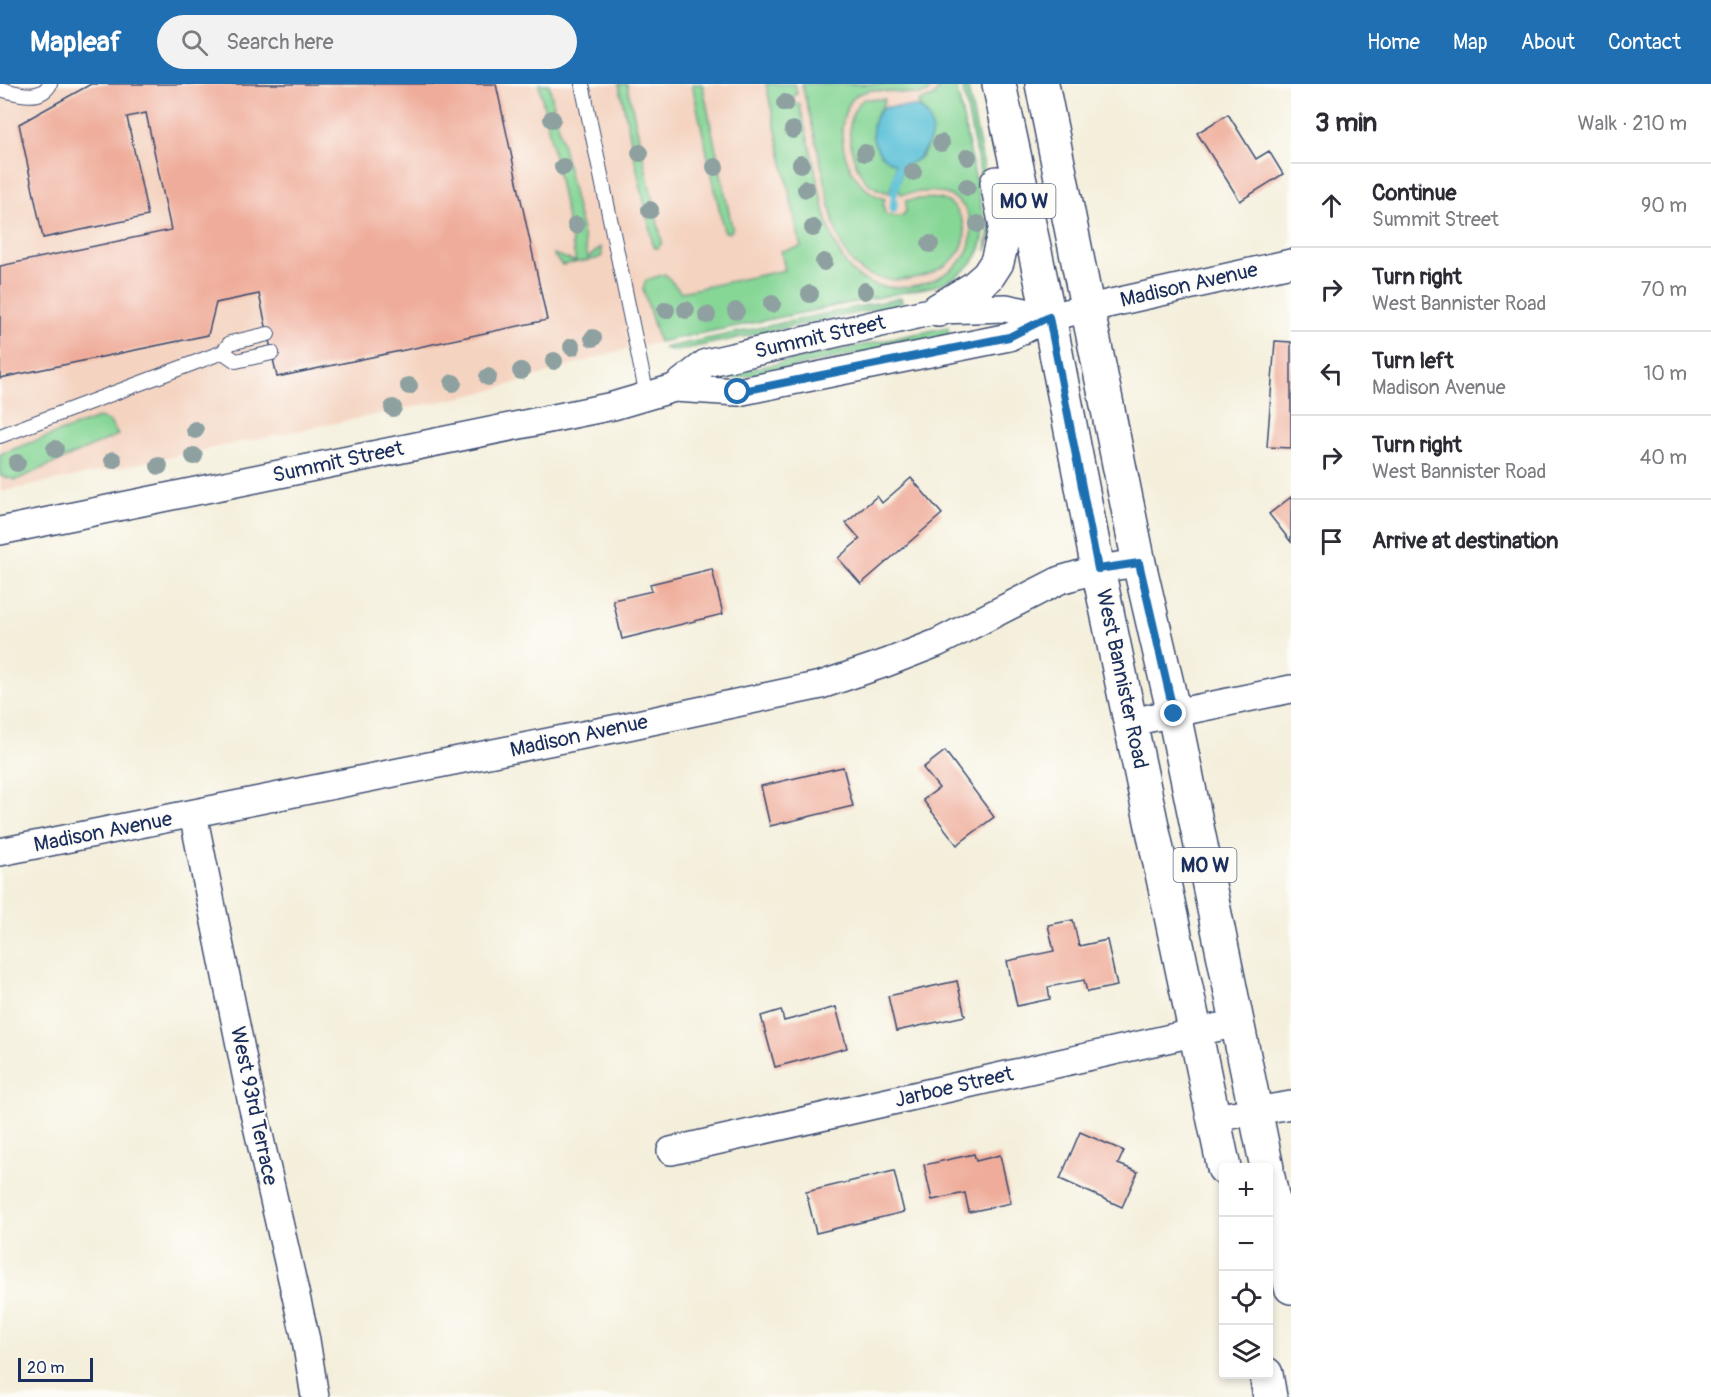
<!DOCTYPE html>
<meta charset="utf-8">
<style>
:root{--surface:#fff;--page:#f2f2f3;--text:#2b2b33;--muted:#7c7c81;--line:#e1e1e2;--accent:#1f6fb2}
body{margin:0;font-family:Pangolin,sans-serif;background:var(--page);color:var(--text)}
.controls{position:absolute;right:18px;bottom:18px;display:grid;overflow:hidden;border-radius:6px;box-shadow:0 3px 9px #0003}
.controls button{width:54px;height:54px;display:grid;place-items:center;padding:0;border:0;border-bottom:2px solid var(--line);background:var(--surface);color:var(--text);font:30px sans-serif}
.scale{position:absolute;left:18px;bottom:15px;width:75px;box-sizing:border-box;padding-left:6px;border:3px solid #1b2f5e;border-top:0;font-size:16px;line-height:21px;white-space:nowrap;color:#1b2f5e;-webkit-text-stroke:4px #fdfcf7;paint-order:stroke}
.stop{position:absolute;width:18px;height:18px;margin:-14px;border:4px solid #1f6fb2;border-radius:50%;background:#fff}
.stop.end{background:#1f6fb2;border-color:#fff;box-shadow:0 2px 6px #0008}
.list{margin:0;padding:0;list-style:none}
h2{display:flex;justify-content:space-between;align-items:center;height:78px;margin:0;padding:0 24px;font-size:26px}
h2 small{font-size:20px;font-weight:400;color:var(--muted)}
.list li{display:grid;grid-template-columns:39px 1fr auto;gap:18px;align-items:center;box-sizing:border-box;height:84px;padding:0 24px;border-top:2px solid var(--line)}
.list b{display:block;font-size:22px;white-space:nowrap}
.list p{margin:0;font-size:20px;white-space:nowrap;color:var(--muted)}
.list em{font-size:20px;font-style:normal;color:var(--muted)}
.icon{flex:none;width:33px;height:33px;fill:none;stroke:currentColor;stroke-width:2;stroke-linecap:round;stroke-linejoin:round}
.map{position:relative;flex:none;width:1291px;height:1313px;overflow:hidden}
header{display:flex;align-items:center;gap:36px;box-sizing:border-box;height:84px;padding:0 30px;background:var(--accent);color:#fff}
header strong{font-size:28px}
nav{display:flex;gap:33px;margin-inline-start:auto;font-size:21px}
.search{width:420px;height:54px;background:var(--page);display:flex;align-items:center;gap:15px;box-sizing:border-box;padding:0 21px;border-radius:33px;color:var(--muted);font-size:22px}
main{display:flex}
aside{flex:1;background:var(--surface)}
.map>svg:first-child{display:block}
.built{fill:#f4d3c0}
.green{fill:#86d696;stroke:#50827a;stroke-width:1.5}
.water{fill:#59c0d7;stroke:#3a789a;stroke-width:1.5}
.lines{fill:none;stroke-linecap:round;stroke-linejoin:round}
.stream{stroke:#59c0d7;stroke-width:8}
.building{fill:#efac9a}
.service-casing{stroke:#3c4c71;stroke-width:16}
.minor-casing{stroke:#3c4c71;stroke-width:30}
.primary-casing{stroke:#3c4c71;stroke-width:36}
.service{stroke:#fff;stroke-width:14}
.minor{stroke:#fff;stroke-width:27}
.primary{stroke:#fff;stroke-width:33}
.tree{fill:#8ea1a0}
.route{stroke:#1f6fb2;stroke-width:8}
.labels{text-anchor:middle;dominant-baseline:central;stroke-width:4.5;stroke-linejoin:round;paint-order:stroke}
.shield{fill:#fdfcf7;stroke:#5f6c8c;stroke-width:1.5}
.shield-label{font-size:20px;font-weight:bold;fill:#1b2f5e}
.street-label{font-size:21px;fill:#1b2f5e;stroke:#fdfcf7}
</style>
<header>
<strong>Mapleaf</strong>
<div class="search"><svg class="icon" aria-label="search" viewBox="0 0 24 24"><circle cx="10" cy="10" r="6"/><path d="M15 15l6 6"/></svg>Search here</div>
<nav><a>Home</a><a>Map</a><a>About</a><a>Contact</a></nav>
</header>
<main>
<div class="map">
<svg width="1291" height="1313" viewBox="0 0 1291 1313">
<rect width="100%" height="100%" fill="#fdfcf7"/>
<filter id="ink" filterUnits="userSpaceOnUse"><feTurbulence type="fractalNoise" baseFrequency=".0167" numOctaves="2"/><feDisplacementMap in="SourceGraphic" scale="12" xChannelSelector="R" yChannelSelector="G"/><feConvolveMatrix kernelMatrix="1 2 1 2 8 2 1 2 1" color-interpolation-filters="sRGB"/></filter>
<filter id="wash" filterUnits="userSpaceOnUse"><feTurbulence type="fractalNoise" baseFrequency=".008" numOctaves="4" result="noise"/><feDisplacementMap in="SourceGraphic" scale="24" xChannelSelector="R" yChannelSelector="G"/><feGaussianBlur stdDeviation="1.35" result="paint"/><feColorMatrix in="noise" values="0 0 0 0 0 0 0 0 0 0 0 0 0 0 0 0 0 1.4 0 .05"/><feComposite in="paint" operator="in"/></filter>
<g filter="url(#wash)">
<rect width="100%" height="100%" fill="#f4efdb"/>
<path class="built" d="M0,0H948L974,149L965,172L959,181L940,196L615,268L486,308L0,408Z"/>
<path class="green" d="M539,0H549L588,174L601,163L602,172L596,175L562,181L554,172V170L576,178Z
M619,0H627L662,158L658,164H655L653,161Z
M692,0H702L703,3L732,143V146L729,149L724,147Z
M766,0H795L797,10L793,12L795,20L799,19C805,43 811,66 816,90C823,120 828,154 846,180C871,216 932,207 960,178C979,158 974,119 946,110C931,105 916,109 901,110L898,104L904,79C931,78 929,52 928,32L919,22L918,18L933,13L942,0H956L984,136C986,172 967,191 934,202L659,258L643,205L646,196L665,190L681,208L785,186L781,167L801,163Z
M802,0H935L927,9L921,11L870,6L856,11C827,40 846,105 885,115L883,120L885,130L892,132H902L906,127V116C930,115 950,108 961,134C985,187 884,216 853,179C833,156 830,118 823,89C817,59 809,30 802,0Z
M962,0H967L995,137L986,167L990,137Z
M864,15H885C883,23 880,25 876,32C868,50 875,72 895,78L894,93L889,109C880,106 873,104 867,98C850,80 840,31 864,15Z
M901,214L902,218L898,220L676,267L664,264Z
M948,243L949,251L737,294L721,295L710,294Z
M98,334L109,337L118,351L16,396L0,392V370Z"/>
<path class="water" d="M887,23H918C934,34 936,51 924,66C920,72 918,76 911,79C889,86 870,65 873,44C874,34 878,26 887,23Z"/>
<g class="lines">
<path class="stream" d="M894,110L901,70
M893,125L894,117"/>
</g>
<g id="blocks">
<path class="building" d="M91,0H496L547,236L277,293L259,210L216,219L208,251L0,294V182L171,146L146,29L127,33L148,132L43,154L19,40Z
M1228,30L1256,75L1269,67L1283,90L1240,117L1197,49Z
M1275,257L1291,258V364L1267,363Z
M911,394L942,430L861,500L838,474L860,455L846,439L877,412L882,419Z
M1291,413V458L1269,430Z
M712,485L723,530L622,555L613,516L652,507L650,500Z
M945,667L994,733L957,761L923,716L939,704L923,684Z
M843,683L853,722L770,742L761,702Z
M1073,836L1079,862L1107,856L1117,902L1087,908L1084,896L1048,903L1050,915L1017,922L1007,877L1054,867L1048,841Z
M957,897L965,932L896,947L888,912Z
M836,923L847,964L775,983L761,932L781,926L784,937Z
M1080,1048L1124,1067L1118,1080L1138,1088L1122,1123L1060,1095Z
M974,1070L976,1077L1000,1071L1011,1119L969,1128L965,1109L932,1116L924,1081Z
M894,1087L904,1128L816,1149L806,1108Z"/>
</g>
</g>
<g filter="url(#ink)">
<use href="#blocks" fill-opacity="0" stroke="#3c4c71" stroke-width="1.5"/>
<g class="lines">
<defs>
<path id="service" d="M582,0L647,312
M0,5C16,9 40,18 50,0
M223,268L236,277L272,269
M0,352L223,268L230,259L268,250"/>
<path id="minor" d="M674,304L706,279L938,226L1006,224L1049,233L1291,179
M0,447L613,322L674,304L738,308L1009,253L1049,233
M1131,638L1291,605
M193,730L252,1020L306,1256L315,1313
M0,768L628,642L821,601L886,579L937,559L1060,496L1098,485L1139,479
M1214,1034L1291,1021
M671,1067L1237,939"/>
<path id="primary" d="M999,0L1049,233L1098,485L1224,1084
M1042,0L1139,479L1174,630L1267,1084
M938,226L973,205L988,192L997,178L1006,142L997,99
M1268,1093L1291,1203
M1266,1290L1270,1313"/>
</defs>
<use href="#service" class="service-casing"/>
<use href="#minor" class="minor-casing"/>
<use href="#primary" class="primary-casing"/>
<use href="#service" class="service"/>
<use href="#minor" class="minor"/>
<use href="#primary" class="primary"/>
</g>
<g class="tree">
<circle cx="785" cy="19" r="9"/>
<circle cx="552" cy="35" r="9"/>
<circle cx="793" cy="46" r="9"/>
<circle cx="941" cy="59" r="9"/>
<circle cx="640" cy="69" r="9"/>
<circle cx="865" cy="69" r="9"/>
<circle cx="968" cy="73" r="9"/>
<circle cx="801" cy="80" r="9"/>
<circle cx="563" cy="83" r="9"/>
<circle cx="715" cy="83" r="9"/>
<circle cx="913" cy="88" r="9"/>
<circle cx="967" cy="103" r="9"/>
<circle cx="806" cy="105" r="9"/>
<circle cx="650" cy="126" r="9"/>
<circle cx="978" cy="140" r="9"/>
<circle cx="576" cy="141" r="9"/>
<circle cx="813" cy="144" r="9"/>
<circle cx="930" cy="160" r="9"/>
<circle cx="824" cy="178" r="9"/>
<circle cx="865" cy="207" r="9"/>
<circle cx="810" cy="210" r="9"/>
<circle cx="772" cy="220" r="9"/>
<circle cx="666" cy="226" r="9"/>
<circle cx="686" cy="226" r="9"/>
<circle cx="736" cy="227" r="9"/>
<circle cx="707" cy="231" r="9"/>
<circle cx="593" cy="254" r="9"/>
<circle cx="572" cy="263" r="9"/>
<circle cx="554" cy="277" r="9"/>
<circle cx="521" cy="287" r="9"/>
<circle cx="488" cy="293" r="9"/>
<circle cx="453" cy="299" r="9"/>
<circle cx="409" cy="302" r="9"/>
<circle cx="393" cy="324" r="9"/>
<circle cx="195" cy="346" r="9"/>
<circle cx="55" cy="365" r="9"/>
<circle cx="194" cy="372" r="9"/>
<circle cx="113" cy="376" r="9"/>
<circle cx="17" cy="379" r="9"/>
<circle cx="159" cy="382" r="9"/>
</g>
</g>
<g class="lines" filter="url(#ink)">
<path class="route" d="M738,308L1009,253L1049,233L1098,485L1139,479L1174,630"/>
</g>
<g class="labels">
<g class="shield">
<rect x="992.5" y="100" width="63" height="34" rx="4.5"/>
<rect x="1173.5" y="764" width="63" height="34" rx="4.5"/>
</g>
<g class="shield-label">
<text x="1024" y="117">MO W</text>
<text x="1205" y="781">MO W</text>
</g>
<g class="street-label">
<text transform="translate(1189 201) rotate(-13)">Madison Avenue</text>
<text transform="translate(820 253) rotate(-13)">Summit Street</text>
<text transform="translate(338 378) rotate(-12)">Summit Street</text>
<text transform="translate(1122 595) rotate(78)">West Bannister Road</text>
<text transform="translate(579 652) rotate(-12)">Madison Avenue</text>
<text transform="translate(103 748) rotate(-11)">Madison Avenue</text>
<text transform="translate(954 1003) rotate(-13)">Jarboe Street</text>
<text transform="translate(254 1022) rotate(78)">West 93rd Terrace</text>
</g>
</g>
</svg>
<div class="controls">
<button>+</button>
<button>−</button>
<button><svg class="icon" aria-label="locate" viewBox="0 0 24 24"><circle cx="12" cy="12" r="6"/><path d="M12 2v4M12 18v4M2 12h4M18 12h4"/></svg></button>
<button><svg class="icon" aria-label="layers" viewBox="0 0 24 24"><path d="M12 4l9 5-9 5-9-5zM3 14l9 5 9-5"/></svg></button>
</div>
<div class="scale">20 m</div>
<div class="stop" style="left:738px;top:308px"></div>
<div class="stop end" style="left:1174px;top:630px"></div>
</div>
<aside>
<h2>3 min<small>Walk · 210 m</small></h2>
<ul class="list">
<li><svg class="icon" aria-label="ahead" viewBox="0 0 24 24"><path d="M12 20V5M6 11l6-6 6 6"/></svg><div><b>Continue</b><p>Summit Street</p></div><em>90 m</em></li>
<li><svg class="icon" aria-label="right" viewBox="0 0 24 24"><path d="M7 20v-9h11M14 6l5 5-5 5"/></svg><div><b>Turn right</b><p>West Bannister Road</p></div><em>70 m</em></li>
<li><svg class="icon" aria-label="left" viewBox="0 0 24 24"><path d="M17 20v-9H6M10 6l-5 5 5 5"/></svg><div><b>Turn left</b><p>Madison Avenue</p></div><em>10 m</em></li>
<li><svg class="icon" aria-label="right" viewBox="0 0 24 24"><path d="M7 20v-9h11M14 6l5 5-5 5"/></svg><div><b>Turn right</b><p>West Bannister Road</p></div><em>40 m</em></li>
<li><svg class="icon" aria-label="arrive" viewBox="0 0 24 24"><path d="M6 21V4h12l-3 4 3 4H6"/></svg><div><b>Arrive at destination</b></div></li>
</ul>
</aside>
</main>
